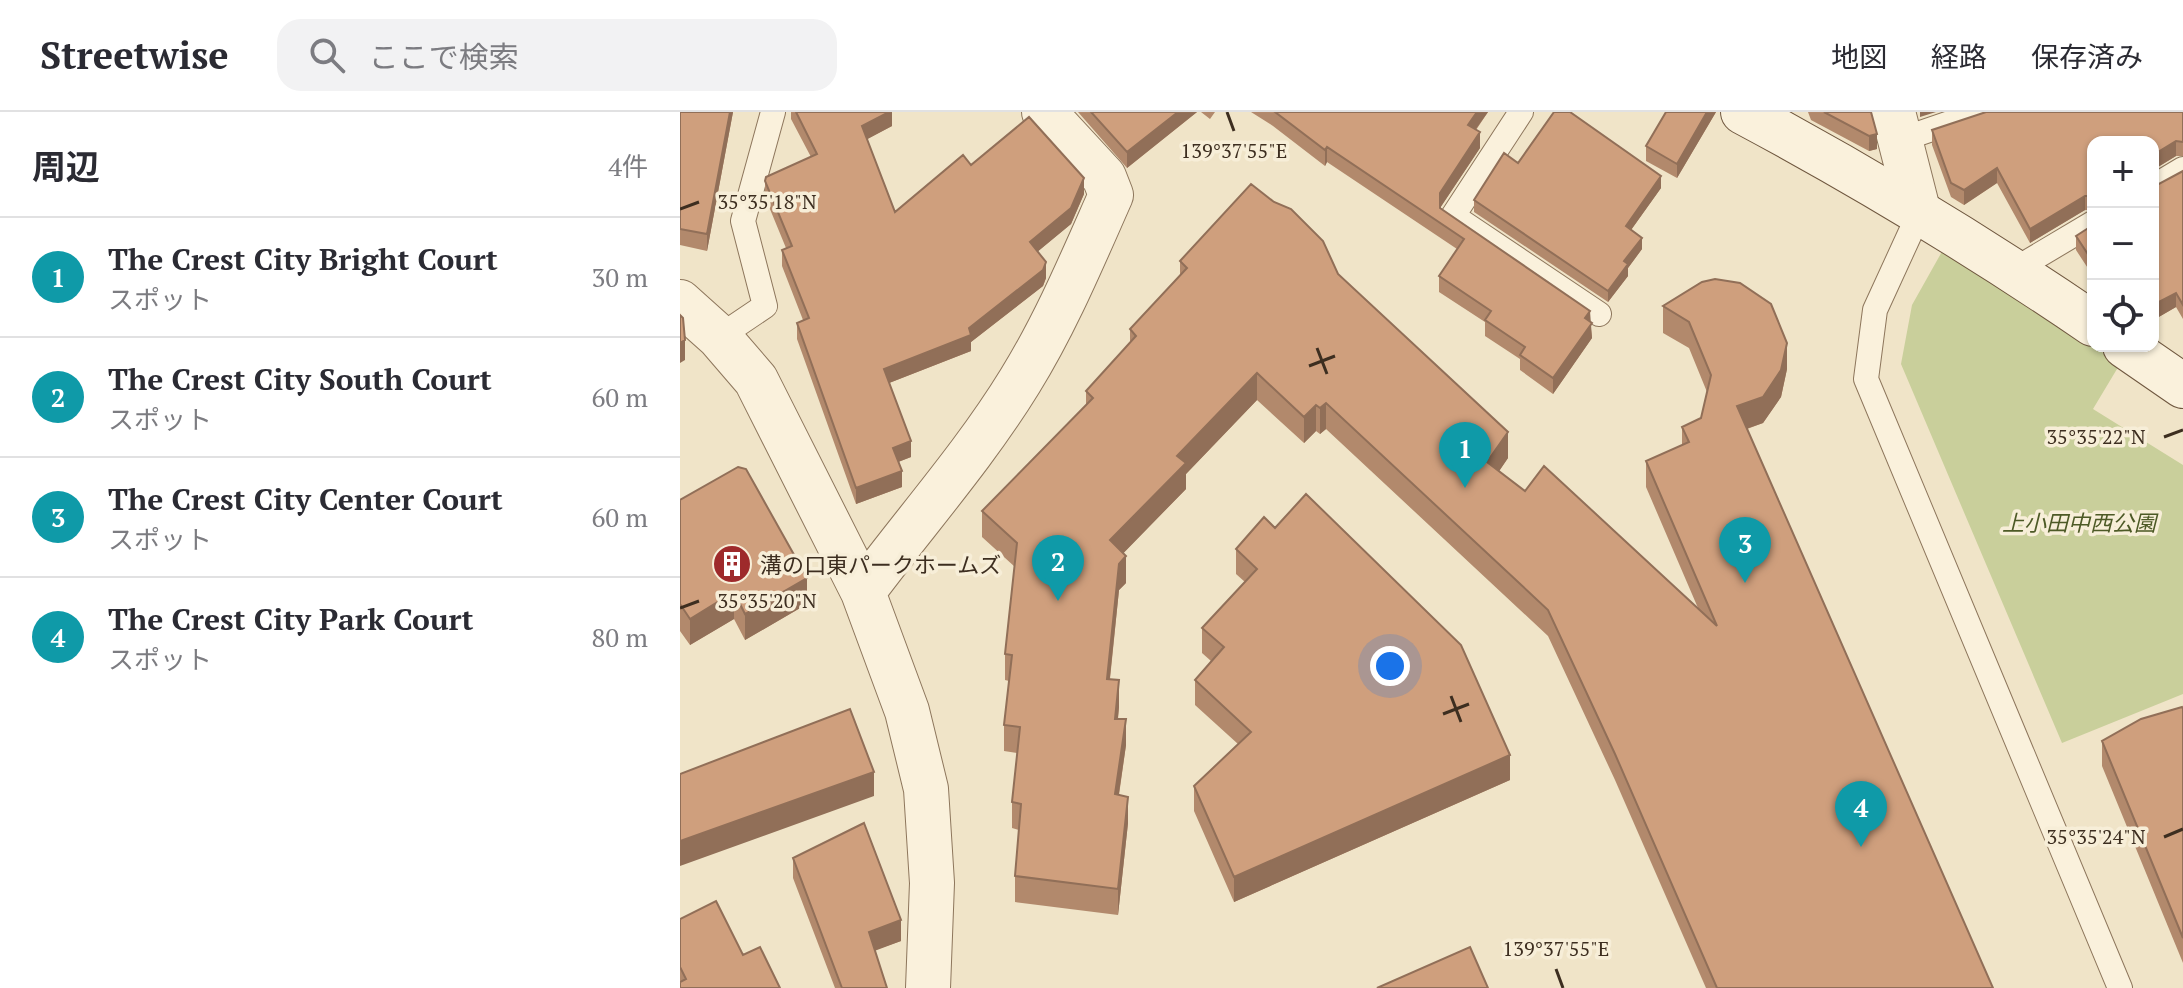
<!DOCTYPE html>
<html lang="ja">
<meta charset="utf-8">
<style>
:root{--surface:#fff;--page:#f2f2f3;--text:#2b2b33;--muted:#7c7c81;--line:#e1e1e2;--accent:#9e2a2b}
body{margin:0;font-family:"PT Serif","Noto Sans JP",serif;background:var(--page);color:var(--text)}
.controls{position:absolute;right:24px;top:24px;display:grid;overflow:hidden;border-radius:16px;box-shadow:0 2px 6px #0004}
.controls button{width:72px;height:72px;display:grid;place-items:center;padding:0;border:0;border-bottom:2px solid var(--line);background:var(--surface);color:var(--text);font:40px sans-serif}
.you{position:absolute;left:710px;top:554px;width:28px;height:28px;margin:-20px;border:6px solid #fff;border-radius:50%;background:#1a73e8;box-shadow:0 0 0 12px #1a73e833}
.badge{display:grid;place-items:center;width:52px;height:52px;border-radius:50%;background:var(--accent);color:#fff;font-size:26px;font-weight:700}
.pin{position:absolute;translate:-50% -66px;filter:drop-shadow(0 2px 4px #0008)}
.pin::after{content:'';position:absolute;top:42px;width:28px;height:24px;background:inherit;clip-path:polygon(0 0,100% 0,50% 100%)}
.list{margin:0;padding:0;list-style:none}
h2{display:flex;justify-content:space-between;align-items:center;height:104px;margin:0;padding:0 32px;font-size:34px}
h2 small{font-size:26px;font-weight:400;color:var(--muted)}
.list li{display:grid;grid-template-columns:52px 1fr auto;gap:24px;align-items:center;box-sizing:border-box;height:120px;padding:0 32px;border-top:2px solid var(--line)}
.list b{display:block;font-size:30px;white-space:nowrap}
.list p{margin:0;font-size:26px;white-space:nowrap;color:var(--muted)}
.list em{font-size:26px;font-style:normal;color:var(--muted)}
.icon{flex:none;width:44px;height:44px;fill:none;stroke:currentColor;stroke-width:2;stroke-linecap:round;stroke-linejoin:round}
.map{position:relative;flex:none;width:1503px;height:876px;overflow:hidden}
header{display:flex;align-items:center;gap:48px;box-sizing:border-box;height:112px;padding:0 40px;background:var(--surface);border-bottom:2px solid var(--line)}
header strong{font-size:38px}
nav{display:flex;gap:44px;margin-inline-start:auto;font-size:28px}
.search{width:560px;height:72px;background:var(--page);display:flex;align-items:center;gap:20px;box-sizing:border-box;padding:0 28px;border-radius:24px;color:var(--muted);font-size:30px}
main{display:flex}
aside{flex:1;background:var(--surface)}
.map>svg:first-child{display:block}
.green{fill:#c9cf9b}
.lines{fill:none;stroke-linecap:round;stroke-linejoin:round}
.lane-casing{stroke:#8d765c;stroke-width:26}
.street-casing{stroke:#8d765c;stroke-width:46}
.secondary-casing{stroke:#6f573f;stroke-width:46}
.lane{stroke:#faf1dc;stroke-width:24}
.street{stroke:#faf1dc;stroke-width:44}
.secondary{stroke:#faf1dc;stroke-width:44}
.wall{fill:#b2896c}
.shaded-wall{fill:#916f58}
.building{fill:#cf9f7d;stroke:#916f58;stroke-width:2}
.ticks{fill:none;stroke:#3d2e20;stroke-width:3}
.labels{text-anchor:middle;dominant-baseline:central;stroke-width:7;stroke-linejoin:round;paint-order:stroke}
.park-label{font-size:22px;font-style:italic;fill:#4d5a26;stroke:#f7eed8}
.poi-label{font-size:22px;fill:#3d2e20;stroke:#f7eed8;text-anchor:start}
.ticks-label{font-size:20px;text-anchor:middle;fill:#3d2e20;stroke:#f7eed8;stroke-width:7;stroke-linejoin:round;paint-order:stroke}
</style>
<header>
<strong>Streetwise</strong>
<div class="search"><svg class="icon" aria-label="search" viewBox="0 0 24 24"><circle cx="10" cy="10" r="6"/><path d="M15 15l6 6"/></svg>ここで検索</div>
<nav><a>地図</a><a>経路</a><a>保存済み</a></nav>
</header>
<main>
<aside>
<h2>周辺<small>4件</small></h2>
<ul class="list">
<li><span class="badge" style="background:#0f9aa8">1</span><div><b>The Crest City Bright Court</b><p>スポット</p></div><em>30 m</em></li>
<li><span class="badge" style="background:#0f9aa8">2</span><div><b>The Crest City South Court</b><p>スポット</p></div><em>60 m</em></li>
<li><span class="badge" style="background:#0f9aa8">3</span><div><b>The Crest City Center Court</b><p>スポット</p></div><em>60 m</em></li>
<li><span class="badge" style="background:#0f9aa8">4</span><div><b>The Crest City Park Court</b><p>スポット</p></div><em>80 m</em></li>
</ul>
</aside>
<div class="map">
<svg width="1503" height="876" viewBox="0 0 1503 876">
<rect width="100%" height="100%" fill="#f0e4c8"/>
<path class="green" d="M1264,136L1440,252L1413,297L1503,353V582L1382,631L1221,252L1232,193Z"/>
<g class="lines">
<defs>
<path id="lane" d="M841,0L773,104L919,202
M1220,28L1302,0
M1473,75L1503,57
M1239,102L1195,198L1186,267L1440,876
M1334,158L1413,111
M39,225L85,194L63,109L93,0"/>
<path id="street" d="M1213,0L1239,102
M0,190L39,225L76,268L183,480L227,599L246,677L252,771L248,876
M183,480C235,410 294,344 340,269C376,211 403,146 431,83L424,65L364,0"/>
<path id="secondary" d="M1063,0C1183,64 1300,135 1413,212
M1445,234L1503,274"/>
</defs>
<use href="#lane" class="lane-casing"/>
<use href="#street" class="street-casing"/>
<use href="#secondary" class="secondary-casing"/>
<use href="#lane" class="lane"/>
<use href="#street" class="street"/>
<use href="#secondary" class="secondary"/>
</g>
<path class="wall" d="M0,0H53L27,139L0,133Z
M111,0H212V14L187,27L215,100L291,53L404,82L391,112L358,139L366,166L363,174L291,230V239L209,271L231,345L218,350L222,375L176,392L117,227V211L123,208L102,154V138L106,136L85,85V69L131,45L111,7Z
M398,0H517L447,56Z
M521,0H535L530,7Z
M571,0H808L796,18L800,36L760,96L910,209L912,226L873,282L840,258V247L805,224V210L759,180V164L777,137L647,50L645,54L593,14Z
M986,0H1036L997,66L966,49V34Z
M1128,0H1191L1197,37L1189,39L1131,8Z
M1503,0V44H1496L1473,58V30H1413V98H1405L1350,131L1317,71L1284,93L1271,85L1252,33V18Z
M838,51L981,76L951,118L962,137L948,156V164L928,190L794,100V88Z
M1503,59V207L1496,195L1477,206L1473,198V75Z
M1413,113V164L1396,138V124Z
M500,149L658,162L828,346L819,359L845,379L1018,496L966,375V349L1002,334V315L1021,306L1027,280L1009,236L983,221V194L1107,257L1101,285L1083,311L1067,317L1313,876H1026L935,668L868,524L646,317L640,322L636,319L624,331L577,288L506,362V377L443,441L446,471L439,478L430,567L439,595L438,607L446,633L439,683L448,711L438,803L335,790V764L339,718L332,716V690L337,641L324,639V613L329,569L325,568V542L335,455L302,425V399L406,293V279L450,231V217L500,164Z
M0,388L127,492L65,528L54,507L10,533L0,519Z
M556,437L830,668L554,790L514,699V674L558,632L515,593V568L531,549L522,541V516L565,470L556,462Z
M1503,597V851L1422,654V629Z
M113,746L221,829L195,838L207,876H155L113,766Z
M0,807L63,843L0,876Z"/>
<path class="shaded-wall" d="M50,0H53L27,139V122Z
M209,0H212V14L182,30V14Z
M498,0H517L447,56V40Z
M797,0H808L788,28V13Z
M1027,0H1036L997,66V52Z
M1240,0H1256L1240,5Z
M800,20V36L760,96V81Z
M1197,22V37L1189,39V24Z
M1496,29V44L1473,58V43Z
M647,35V50L645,54V38Z
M1317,56V71L1284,93V78Z
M981,64V76L946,125V114Z
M404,66V82L391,112L350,146V130Z
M1405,84V98L1350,131V117Z
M962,126V137L948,156V164L928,190V179L944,149Z
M366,150V166L363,174L291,230V239L204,273V257L289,216Z
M1496,181V195L1477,206V191Z
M910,199L912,226L873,282V266L905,206Z
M5,228V248L0,251V231Z
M1107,231V257L1101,285L1083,311L1057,320V294Z
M577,261V288L506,362V377L430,455V428L497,344Z
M646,291V317L640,322V296Z
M636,293V319L624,331V305Z
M828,320V346L807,377V350Z
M231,329V345L213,352V336Z
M222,359V375L176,392V376Z
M446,444V471L439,478L427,593V567L439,452Z
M127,466V492L65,528V502Z
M54,480V507L10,533V507Z
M439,568V595L435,633V607Z
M446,607V633L435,708V682Z
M830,643V668L554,790V765Z
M194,660V684L0,754V729Z
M448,685V711L438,803V777Z
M221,808V829L189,841V820Z"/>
<path class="building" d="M0,0H50L27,122L0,117Z
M116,0H209L182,14L215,100L283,43L291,53L349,5L404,66L391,96L350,130L366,150L363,158L289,216L291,223L204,257L231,329L213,336L222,359L176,376L117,211L129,206L102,138L112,134L85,69L86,65L137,42Z
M411,0H498L447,40Z
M595,0H797L788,13L800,20L760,81V96L910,199L905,206L912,211L873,266L840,243L845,235L805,208L811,199L759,164L784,127L647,35L645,38Z
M874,0H890L981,64L946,114L962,126L944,149L948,152L928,179L794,88L824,41L838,51Z
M986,0H1027L997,52L966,34Z
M1144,0H1191L1197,22L1189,24Z
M1306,0H1503V30L1496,29L1473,43V30H1413V84H1405L1350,117L1317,56L1284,78L1271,71L1252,18Z
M1503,59V193L1496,181L1477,191L1473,183V75Z
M571,72L594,90L611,97L643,129L658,162L828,320L807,350L845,379L864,354L1037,514L966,349L1009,330L1002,315L1021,306L1031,263L1009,210L983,194L1022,170L1035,167L1060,171L1091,192L1107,231L1101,258L1083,285L1057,294L1313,876H1037L935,642L868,498L646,291L640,296L636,293L624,305L577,261L497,344L506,351L430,428L446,444L439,452L427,567L439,568L435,607H446L435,682L448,685L438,777L335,764L341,692L332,690L340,615L324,613L332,543L325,542L337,431L302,399L413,286L406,279L456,224L450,217L507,156L500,149Z
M1413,113V150L1396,124Z
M0,203L3,206L5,228L0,231Z
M58,355L66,357L127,466L65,502L54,480L10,507L0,492V388Z
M626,382L781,533L830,643L554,765L514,674L571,620L515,568L544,535L522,516L577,457L556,437L584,405L595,416Z
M1502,595L1503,597V826L1422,629L1461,607Z
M170,597L194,660L0,729V662Z
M184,711L221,808L189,820L207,876H162L113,746Z
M36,789L63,843L80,835L100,876H0V870L6,867L0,855V807Z
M790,835L808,876H697Z"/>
<path class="ticks" d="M547,0L554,19M0,97L19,90M637,236L647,262M629,254L655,244M1484,325L1503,318M0,496L19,489M771,584L781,610M763,602L789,592M1484,725L1503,717M876,857L883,876"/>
<defs>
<symbol id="building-disc" viewBox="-11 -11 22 22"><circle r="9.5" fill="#9e2a2b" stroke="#f7eed8"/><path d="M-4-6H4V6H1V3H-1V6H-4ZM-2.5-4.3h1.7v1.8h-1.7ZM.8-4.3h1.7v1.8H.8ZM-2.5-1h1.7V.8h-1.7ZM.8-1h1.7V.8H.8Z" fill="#fff"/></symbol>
</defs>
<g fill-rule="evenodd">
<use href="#building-disc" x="30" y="430" width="44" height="44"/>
</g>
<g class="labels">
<g class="park-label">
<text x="1399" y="410">上小田中西公園</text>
</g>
<g class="poi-label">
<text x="80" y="452">溝の口東パークホームズ</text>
</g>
</g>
<g class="ticks-label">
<text x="554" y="46">139°37'55"E</text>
<text x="87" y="97">35°35'18"N</text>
<text x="1416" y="332">35°35'22"N</text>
<text x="87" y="496">35°35'20"N</text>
<text x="1416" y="732">35°35'24"N</text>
<text x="876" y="844">139°37'55"E</text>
</g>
</svg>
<div class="controls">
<button>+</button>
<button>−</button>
<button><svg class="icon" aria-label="locate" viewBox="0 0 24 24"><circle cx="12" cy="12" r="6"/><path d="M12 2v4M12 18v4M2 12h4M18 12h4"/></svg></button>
</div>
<div class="you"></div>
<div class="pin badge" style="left:785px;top:376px;background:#0f9aa8">1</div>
<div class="pin badge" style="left:378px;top:489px;background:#0f9aa8">2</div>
<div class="pin badge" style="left:1065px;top:471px;background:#0f9aa8">3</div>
<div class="pin badge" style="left:1181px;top:735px;background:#0f9aa8">4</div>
</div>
</main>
